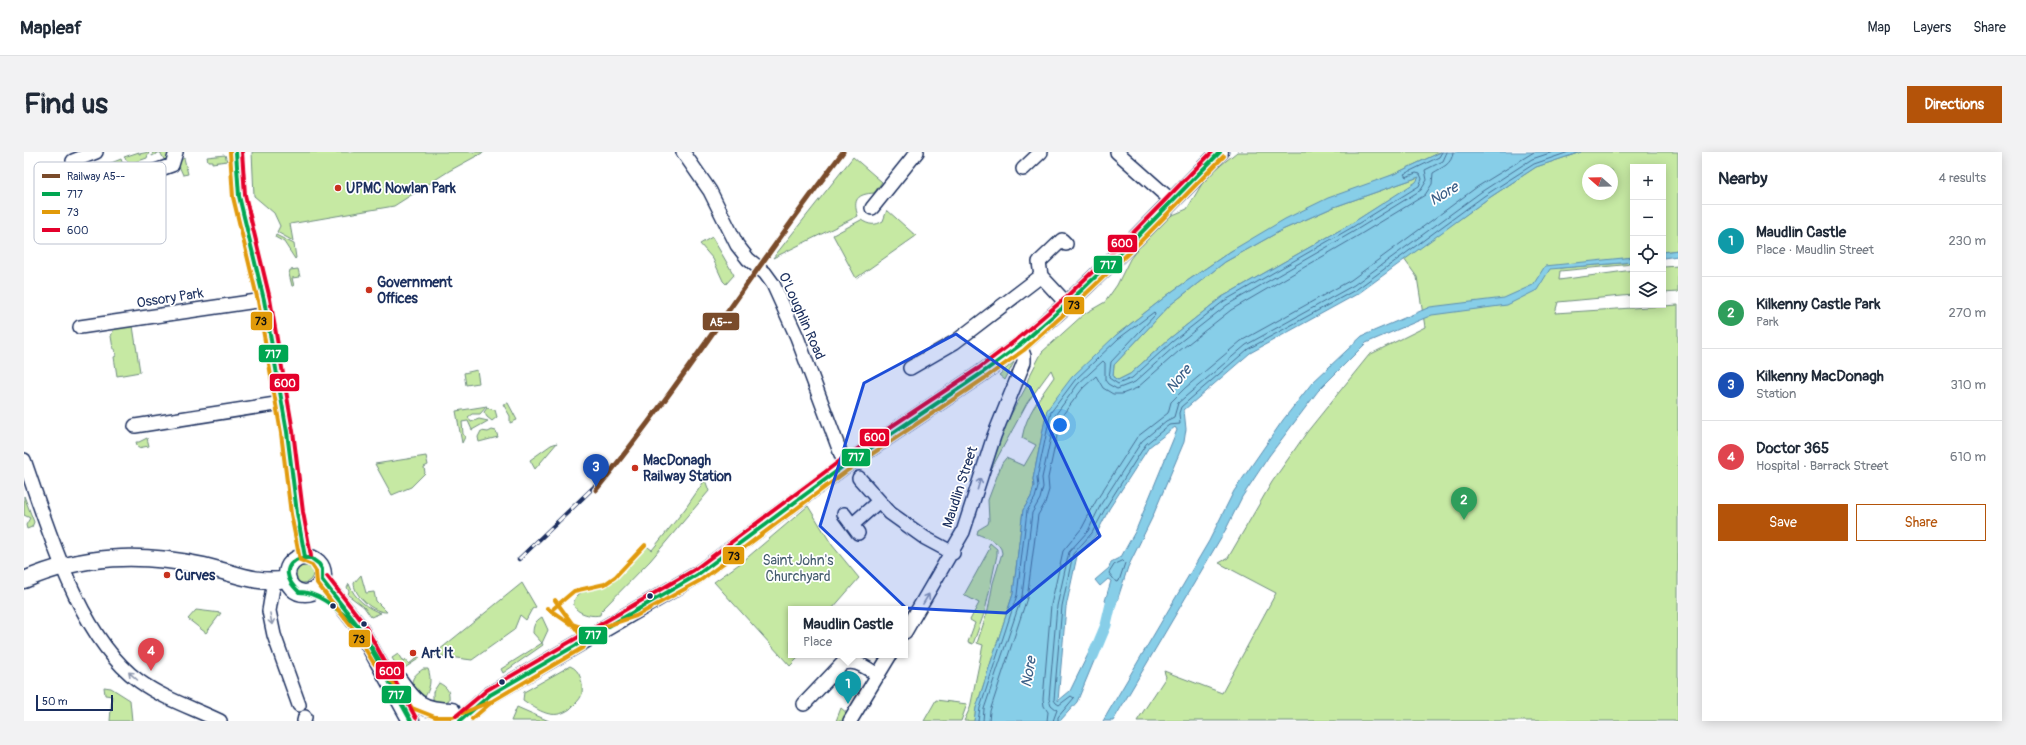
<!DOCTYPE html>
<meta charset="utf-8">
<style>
:root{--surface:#fff;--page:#f2f2f3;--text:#1f2937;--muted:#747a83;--line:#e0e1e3;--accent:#b45309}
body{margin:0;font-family:Pangolin,sans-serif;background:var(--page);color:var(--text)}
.controls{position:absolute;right:12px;top:12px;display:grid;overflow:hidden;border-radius:0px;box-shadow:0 2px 10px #0003}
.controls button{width:36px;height:36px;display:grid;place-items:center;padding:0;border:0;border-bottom:1px solid var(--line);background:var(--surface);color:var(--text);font:20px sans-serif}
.compass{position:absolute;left:1558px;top:12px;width:36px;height:36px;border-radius:50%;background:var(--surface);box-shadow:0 2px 10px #0003;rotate:290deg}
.scale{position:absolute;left:12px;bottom:10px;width:77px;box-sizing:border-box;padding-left:4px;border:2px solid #1b2f5e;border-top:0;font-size:11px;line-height:14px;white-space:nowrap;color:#1b2f5e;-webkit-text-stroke:3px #fff;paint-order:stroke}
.you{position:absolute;left:1036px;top:273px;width:14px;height:14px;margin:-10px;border:3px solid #fff;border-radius:50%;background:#1a73e8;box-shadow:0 0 0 6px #1a73e833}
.badge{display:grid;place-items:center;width:26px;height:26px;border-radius:50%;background:var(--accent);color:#fff;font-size:13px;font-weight:700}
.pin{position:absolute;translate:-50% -33px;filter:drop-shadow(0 1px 2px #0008)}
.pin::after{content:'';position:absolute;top:21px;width:14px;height:12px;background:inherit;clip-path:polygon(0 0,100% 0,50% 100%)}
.popup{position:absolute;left:764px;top:454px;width:120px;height:52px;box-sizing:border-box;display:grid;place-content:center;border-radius:0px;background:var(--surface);filter:drop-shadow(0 1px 3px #0005);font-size:13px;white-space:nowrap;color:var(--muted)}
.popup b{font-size:15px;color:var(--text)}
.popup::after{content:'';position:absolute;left:50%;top:100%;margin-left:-8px;border:8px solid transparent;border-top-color:var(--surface)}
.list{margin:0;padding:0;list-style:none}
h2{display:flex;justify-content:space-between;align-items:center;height:52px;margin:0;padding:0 16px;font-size:17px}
h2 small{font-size:13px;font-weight:400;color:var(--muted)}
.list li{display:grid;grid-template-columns:26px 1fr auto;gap:12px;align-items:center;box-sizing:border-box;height:72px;padding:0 16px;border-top:1px solid var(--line)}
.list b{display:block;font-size:15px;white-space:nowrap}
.list p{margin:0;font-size:13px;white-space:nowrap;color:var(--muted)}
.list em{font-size:13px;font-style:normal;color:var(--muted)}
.actions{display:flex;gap:8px;padding:12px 16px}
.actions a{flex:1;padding:9px 0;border:1px solid var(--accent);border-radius:0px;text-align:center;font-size:14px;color:var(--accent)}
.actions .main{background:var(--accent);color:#fff}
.icon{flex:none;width:22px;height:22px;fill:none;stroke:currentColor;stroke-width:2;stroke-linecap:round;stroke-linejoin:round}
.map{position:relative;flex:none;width:1654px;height:569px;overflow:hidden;border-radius:0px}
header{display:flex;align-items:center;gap:24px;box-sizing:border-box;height:56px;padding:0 20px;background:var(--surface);border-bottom:1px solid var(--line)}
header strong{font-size:19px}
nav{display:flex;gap:22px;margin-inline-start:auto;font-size:14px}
.intro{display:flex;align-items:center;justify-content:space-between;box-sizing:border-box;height:96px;padding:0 24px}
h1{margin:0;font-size:28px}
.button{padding:10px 18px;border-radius:0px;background:var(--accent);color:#fff;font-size:14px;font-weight:700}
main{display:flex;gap:24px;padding:0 24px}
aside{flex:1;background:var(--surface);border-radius:0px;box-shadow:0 2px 10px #0003}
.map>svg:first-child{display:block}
.green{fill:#c6e9a3;stroke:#708c80;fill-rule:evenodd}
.water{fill:#87cee8;stroke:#5c8eb1;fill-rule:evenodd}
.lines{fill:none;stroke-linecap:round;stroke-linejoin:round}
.shore{stroke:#466f95;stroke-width:1}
.canal{stroke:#87cee8;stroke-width:11}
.minor-casing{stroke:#1b2f5e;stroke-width:16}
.major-casing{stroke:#1b2f5e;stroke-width:19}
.minor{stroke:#fff;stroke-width:13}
.major{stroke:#fff;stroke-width:16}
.rail-casing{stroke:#1b2f5e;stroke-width:4.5}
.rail{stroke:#fff;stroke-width:3;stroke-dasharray:9;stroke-linecap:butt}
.bus-1-casing{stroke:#fff;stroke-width:7}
.bus-2-casing{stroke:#fff;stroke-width:7}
.bus-3-casing{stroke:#fff;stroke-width:7}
.bus-1{stroke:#00a651;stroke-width:4}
.bus-2{stroke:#e19a09;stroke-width:4}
.bus-3{stroke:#e4002b;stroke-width:4}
.rail-1-casing{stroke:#fff;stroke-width:8}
.rail-1{stroke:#7a4b2a;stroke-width:5}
.oneway{stroke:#8d97ae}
.marked{fill:#1d4ed8;fill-opacity:0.2;stroke:#1d4ed8;stroke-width:3;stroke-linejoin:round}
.poi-dot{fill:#c8321e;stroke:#fff;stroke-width:1.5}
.bus-dot{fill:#1b2f5e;stroke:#fff;stroke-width:1.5}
.labels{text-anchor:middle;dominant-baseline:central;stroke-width:3.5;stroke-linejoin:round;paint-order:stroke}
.poi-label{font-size:14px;font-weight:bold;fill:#1b2f5e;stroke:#fff;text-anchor:start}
.street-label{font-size:14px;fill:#1b2f5e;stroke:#fff}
.park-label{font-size:14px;fill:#465e6f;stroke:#fff}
.water-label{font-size:15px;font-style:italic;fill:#3b5f87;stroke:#fff}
.key{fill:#fff;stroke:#bbc1cf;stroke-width:1}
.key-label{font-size:11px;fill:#1b2f5e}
.line-badge{stroke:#fff;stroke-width:1.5}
.badge-label{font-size:11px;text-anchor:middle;font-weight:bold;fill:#fff}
.pale-badge-label{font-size:11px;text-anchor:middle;font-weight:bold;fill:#111}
</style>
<header>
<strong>Mapleaf</strong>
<nav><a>Map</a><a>Layers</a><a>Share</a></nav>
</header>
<div class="intro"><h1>Find us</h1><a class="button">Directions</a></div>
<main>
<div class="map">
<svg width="1654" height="569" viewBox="0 0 1654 569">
<rect width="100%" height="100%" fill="#fff"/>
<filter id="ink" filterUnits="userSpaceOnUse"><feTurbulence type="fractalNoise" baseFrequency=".025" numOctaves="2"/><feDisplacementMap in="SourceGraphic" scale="8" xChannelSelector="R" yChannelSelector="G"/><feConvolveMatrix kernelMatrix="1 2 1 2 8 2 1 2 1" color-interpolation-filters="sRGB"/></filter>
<g filter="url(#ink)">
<path class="green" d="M115,0V2L125,0L123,6L106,12L100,5Z
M129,0H146L142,11L136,0L128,4Z
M228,0H460L425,19L370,54L266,72L269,89L253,80L256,74L250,61L230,44Z
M1213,0H1417L1207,99L1150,138L1091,184L1023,258L1009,327L1010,334L1007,345L999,358L989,442L952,556L950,569H940L946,556L959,493L953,491L964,458L969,431L978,401C977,389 962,386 953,382L954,378L964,372L965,368L964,348L978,311L982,306L1000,314L1012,293L998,286C1002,262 1017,244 1030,225L1027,218L1003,251L964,323L974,286L1002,235L1004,227L1018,200L1060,162L1081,150L1093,133L1106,107L1130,75L1144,65L1163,57L1182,25Z
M1557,0H1654V98L1639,100V15H1609V105L1536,116L1609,110V112L1536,119L1535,128L1609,118V143L1534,150L1531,161L1654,153V569H1113L1142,525L1140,519L1198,541L1252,441L1195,411L1204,406L1248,330L1283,280L1345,203L1401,175L1393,125L1380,107L1462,48L1512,15ZM1564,18H1588V42H1564Z
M201,3L203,9L188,11V9H184L183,5Z
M829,5L858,30L850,41C834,42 828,47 834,64L749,106Z
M160,6L164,22L159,23L155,14L157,8Z
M97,7L99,13L80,20L81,22L57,32L55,28L65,24L63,21Z
M1395,25L1393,30L1325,73L1198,145L1145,187L1106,222L1094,228L1089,225L1090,213L1146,153L1201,110L1258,78L1310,55Z
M863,58L892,84L832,126L809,83L837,68C845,73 851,74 859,69Z
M252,83L270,92L272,106L271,107L260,90L251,85Z
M688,85L710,123L702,132L699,129L689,107L676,92Z
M1654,114V140L1639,141V115Z
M274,117L276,125L268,126L270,134H268L265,122L266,118Z
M109,174L116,220L93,224L90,205L92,204L91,197H89L87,184L90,177Z
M990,210L981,228L975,223Z
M453,218L455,231L442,233L440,221Z
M484,251L493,268L486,271V264L479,252Z
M463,254L456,262H448L444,265L447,270L455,267L464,269L448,278L444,269L438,270L439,282L441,285L438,291L432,259Z
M463,256L471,258L473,265L468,269L463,265L460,260Z
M468,278L472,279L474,285L455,290L454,285L457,279L464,280Z
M123,286L125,294L114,296L112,290H115Z
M533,291L511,317L506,308L527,293Z
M402,304L404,313L400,315L401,321L387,335L368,343L351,312Z
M681,328L685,339L626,409L577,459L576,463C565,466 541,458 553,444C560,436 575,435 584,430C598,422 610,406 621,393L628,398L661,357Z
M0,344L10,370L8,375L3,377L2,373L6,366L0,363Z
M784,354L808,393L835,426L808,457H767V503H777L766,514L690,430L718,410Z
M966,391L973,397V403L961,459L949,492L944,490L951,471L946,468L955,451L940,443L966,396L964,395Z
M269 421a10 10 0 1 1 20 0a10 10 0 1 1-20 0Z
M337,423L342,441L350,440L352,449L363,460C350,461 330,444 330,431Z
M498,431L512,455L508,457L502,468L496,463L490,478L448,508L409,503Z
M325,432C330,446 344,457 357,461L347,465L340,455L324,443L325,439L323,436Z
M172,458L197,461L182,481L164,467Z
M518,465L524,478L518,491L519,493L479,521L477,517L518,491L509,481C509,474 511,469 518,465Z
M374,502L379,510L382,508L385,512L394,505L396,506L376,519L368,506Z
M546,514C557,518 559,532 558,542C556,548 551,552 546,557C529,569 515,559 499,548L500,540Z
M399,517H404C408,527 406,538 400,546L388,535C387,525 392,522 399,517Z
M415,531C423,535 426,539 425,548L420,551H413L409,549V540Z
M80,535L87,536L106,548L108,569H86L88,544L81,543Z
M912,548L943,552L937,569H900Z
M493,555L525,569H487Z
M817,556L824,562L818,569H812Z"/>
<path class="water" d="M1417,0H1557L1512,15L1462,48L1335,141L1226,201L1160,258L1162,277L1160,290L1128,366L1104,415L1092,452L1087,453L1081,449L1087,429L1084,427L1076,434L1071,428L1085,416L1087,410L1097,405L1112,378L1153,278L1151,275L1125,295L1085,357L1072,383L1053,404L1042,455L1034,549L1046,539L1071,488L1077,492L1053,550L1036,569H950L952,556L989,442L999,358L1007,345L1010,334L1009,327L1023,258L1048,225L1091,184L1150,138L1207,99L1261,67L1304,46L1368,23ZM1395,25L1392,30L1325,73L1198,145L1145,187L1106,222L1094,228L1089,225L1090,213L1146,153L1201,110L1258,78L1310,55Z
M1654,98V104L1639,106V100Z
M1609,105V110L1526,117L1513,138L1483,153L1408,163L1342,191L1294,239L1245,304L1218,345L1202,377L1089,569H1079L1185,389L1210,339L1259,268L1288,231L1338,184L1406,155L1480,146L1509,133L1521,114Z"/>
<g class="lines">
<path class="shore" d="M1099,409L1101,411L1095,429L1092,430L1085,421L1090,413Z
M954,569L956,556L993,443L1003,359L1011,346L1014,335L1013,326L1027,260L1051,228L1094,187L1130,160L1131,163L1087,210L1085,226L1094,232L1108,226L1148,190L1200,149L1327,76L1395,34L1398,27L1396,22L1392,21L1382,25L1380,22L1415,5L1418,0
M959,569L960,557L998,444L1008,361L1016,347L1019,335L1018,326L1032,262L1054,232L1079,209L1081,211V228L1084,232L1093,237L1111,230L1151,194L1203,153L1329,80L1397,38L1403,28L1401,18L1419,9L1423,0
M965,569L966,559L1003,446L1014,363L1021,351L1025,338L1024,326L1037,265L1059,236L1072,224L1079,236L1089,242H1098L1113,236L1155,199L1207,158L1332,85L1401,43L1408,32L1409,21C1418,15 1428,13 1429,0
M1023,569L1024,560L1020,554L1019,547L1027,453L1039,399L1058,376L1072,349L1113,285L1144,261L1147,250L1161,236L1217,189L1327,128L1453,35L1510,0
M1029,569L1033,558L1027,553L1025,547L1033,454L1045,400L1064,379L1077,352L1118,289L1142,269L1150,265L1154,251L1222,193L1330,133L1457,40L1508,7L1529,0
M1034,569V565L1050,546L1047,544L1035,553L1032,551L1030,548L1038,454L1049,402L1068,381L1082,355L1122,292L1145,273L1156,272L1155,261L1157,255L1224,197L1333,137L1460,44L1510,12L1545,0"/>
<path class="canal" d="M1069,504L1082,473L1090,439"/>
<defs>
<path id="minor" d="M212,0L215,44L240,148L263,280L273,361L281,405
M659,0L686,39L713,93L724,107L741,121L749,132L773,185L821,313
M1093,0L1148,49
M999,17L1017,0
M54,22L49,9L72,0
M62,44L148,13L152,0
M848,56L893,0
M1017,124L1015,110L1038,88L1042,92
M56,175L240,148
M886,216L931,190L1017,124L1043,152
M111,274L258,251
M0,308C24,376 55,486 115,529C140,547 169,556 196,569
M835,326L866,361L901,386L929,401
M820,362L834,381
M828,373L855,349
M250,429L245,459L250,483L275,553
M881,480L939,380L970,284L1000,210V204L996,193
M780,552L818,512C831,506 842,516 854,523
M280,569L281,565
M826,569L866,503"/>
<path id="major" d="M263 423a18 18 0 1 1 36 0a18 18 0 1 1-36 0Z
M0,428C60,402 117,401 180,414C211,421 231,433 264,427
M298,428L335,475L387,569
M374,527C391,551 397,559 428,559
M436,569L466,543L673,423L821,313L958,221L996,193L1043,152L1111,87L1196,0"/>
</defs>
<use href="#minor" class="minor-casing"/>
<use href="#major" class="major-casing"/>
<use href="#minor" class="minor"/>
<use href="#major" class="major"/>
<defs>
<path id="rail" d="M495,407L570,335"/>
</defs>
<use href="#rail" class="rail-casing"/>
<use href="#rail" class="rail"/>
<defs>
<path id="bus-1" d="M212,0L215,44L240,148L263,280L273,361L281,405
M276,406H287L295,412L298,417V428L335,475C318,462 297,440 275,440C263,429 257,414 276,406Z
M335,475L354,506L387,569Z
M436,569L466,543L673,423L821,313L958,221L996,193L1043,152L1111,87L1196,0"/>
<path id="bus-2" d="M206,0L209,45L234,149L257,281L267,362L276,408L288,413L292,419L293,431L330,478L349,510L369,531L388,556L411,565H429L468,549
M523,456L545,471L559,476L573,477L612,464L677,428L824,318L961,226L1000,198L1047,156L1115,91L1200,4
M530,456L550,439L581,432L591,425L621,393
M448,567L470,548L560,495V488L531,448"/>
<path id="bus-3" d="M218,0L221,43L246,147L269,279L279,360L287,404
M303,424L340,472L392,566
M432,564L463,538L670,418L817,308L955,216L992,188L1039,148L1107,83L1188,0"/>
</defs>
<use href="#bus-1" class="bus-1-casing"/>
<use href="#bus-2" class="bus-2-casing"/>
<use href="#bus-3" class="bus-3-casing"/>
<use href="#bus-1" class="bus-1"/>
<use href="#bus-2" class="bus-2"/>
<use href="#bus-3" class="bus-3"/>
<defs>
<path id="rail-1" d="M572,338C660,229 734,111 819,0"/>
</defs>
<use href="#rail-1" class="rail-1-casing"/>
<use href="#rail-1" class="rail-1"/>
</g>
<defs><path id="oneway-shaft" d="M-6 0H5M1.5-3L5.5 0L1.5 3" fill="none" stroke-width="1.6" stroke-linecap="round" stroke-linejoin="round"/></defs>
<g class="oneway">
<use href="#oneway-shaft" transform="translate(955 332) rotate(-74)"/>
<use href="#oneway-shaft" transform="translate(902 447) rotate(-59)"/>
<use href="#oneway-shaft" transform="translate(247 467) rotate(80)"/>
<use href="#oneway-shaft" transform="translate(109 524) rotate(-138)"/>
</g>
</g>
<path class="marked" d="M932,182L1006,235L1076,384L982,461L882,456L796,374L840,231Z"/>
<g class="poi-dot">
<circle cx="314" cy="36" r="4"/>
<circle cx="345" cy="138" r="4"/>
<circle cx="611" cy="316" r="4"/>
<circle cx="143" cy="423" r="4"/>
<circle cx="389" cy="501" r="4"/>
</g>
<g class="bus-dot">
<circle cx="626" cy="444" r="3.5"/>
<circle cx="309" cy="454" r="3.5"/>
<circle cx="340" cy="472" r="3.5"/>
<circle cx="478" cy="530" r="3.5"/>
</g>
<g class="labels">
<g class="poi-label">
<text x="322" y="36">UPMC Nowlan Park</text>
<text x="353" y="130">Government<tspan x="353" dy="16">Offices</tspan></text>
<text x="619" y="308">MacDonagh<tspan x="619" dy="16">Railway Station</tspan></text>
<text x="151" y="423">Curves</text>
<text x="397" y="501">Art It</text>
</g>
<g class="street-label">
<text transform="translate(146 146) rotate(-9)">Ossory Park</text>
<text transform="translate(778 164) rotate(66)">O'Loughlin Road</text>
<text transform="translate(936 335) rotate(-72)">Maudlin Street</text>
</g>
<g class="park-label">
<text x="774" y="408">Saint John's<tspan x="774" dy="16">Churchyard</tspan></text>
</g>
<g class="water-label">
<text transform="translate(1420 42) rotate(-31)">Nore</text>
<text transform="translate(1155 227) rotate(-51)">Nore</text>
<text transform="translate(1005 520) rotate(-80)">Nore</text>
</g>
</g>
<rect x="10" y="10" width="132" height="82" rx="6" class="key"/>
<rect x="18" y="22" width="18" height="4" fill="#7a4b2a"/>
<rect x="18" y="40" width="18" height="4" fill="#00a651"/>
<rect x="18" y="58" width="18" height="4" fill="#e19a09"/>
<rect x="18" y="76" width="18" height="4" fill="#e4002b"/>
<g class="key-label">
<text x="43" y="28">Railway A5--</text>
<text x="43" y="46">717</text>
<text x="43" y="64">73</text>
<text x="43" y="82">600</text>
</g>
<g class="line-badge">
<rect x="1083" y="82" width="31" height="19" rx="4" fill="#e4002b"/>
<rect x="1069" y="103" width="30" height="19" rx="4" fill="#00a651"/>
<rect x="1039" y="144" width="22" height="19" rx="4" fill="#e19a09"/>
<rect x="226" y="159" width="23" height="20" rx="4" fill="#e19a09"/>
<rect x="678" y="160" width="38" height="19" rx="4" fill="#7a4b2a"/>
<rect x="234" y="192" width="31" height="19" rx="4" fill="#00a651"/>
<rect x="245" y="221" width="31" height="19" rx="4" fill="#e4002b"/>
<rect x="835" y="276" width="31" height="19" rx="4" fill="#e4002b"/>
<rect x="817" y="296" width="30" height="19" rx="4" fill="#00a651"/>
<rect x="698" y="394" width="23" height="19" rx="4" fill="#e19a09"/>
<rect x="554" y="474" width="30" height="19" rx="4" fill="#00a651"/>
<rect x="324" y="477" width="23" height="19" rx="4" fill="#e19a09"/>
<rect x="351" y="509" width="30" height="19" rx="4" fill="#e4002b"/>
<rect x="357" y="533" width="31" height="19" rx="4" fill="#00a651"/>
</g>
<g class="badge-label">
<text x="1098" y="95">600</text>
<text x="1084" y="117">717</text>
<text x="697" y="174">A5--</text>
<text x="249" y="206">717</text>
<text x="261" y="235">600</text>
<text x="851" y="289">600</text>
<text x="832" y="309">717</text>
<text x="569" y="487">717</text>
<text x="366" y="523">600</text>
<text x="372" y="547">717</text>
</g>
<g class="pale-badge-label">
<text x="1050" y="157">73</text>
<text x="237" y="173">73</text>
<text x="710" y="408">73</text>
<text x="335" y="491">73</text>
</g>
</svg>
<div class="controls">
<button>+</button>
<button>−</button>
<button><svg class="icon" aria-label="locate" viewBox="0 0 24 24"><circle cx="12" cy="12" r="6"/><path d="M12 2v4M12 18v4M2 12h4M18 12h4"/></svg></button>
<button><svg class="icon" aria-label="layers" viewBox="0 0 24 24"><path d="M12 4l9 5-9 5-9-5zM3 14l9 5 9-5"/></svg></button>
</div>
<svg class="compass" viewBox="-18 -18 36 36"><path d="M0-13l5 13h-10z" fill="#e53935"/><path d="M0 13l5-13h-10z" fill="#747a83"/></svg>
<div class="scale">50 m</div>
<div class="you"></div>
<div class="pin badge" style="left:824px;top:552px;background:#0f9aa8">1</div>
<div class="popup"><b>Maudlin Castle</b>Place</div>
<div class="pin badge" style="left:1440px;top:368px;background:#2e9e5b">2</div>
<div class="pin badge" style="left:572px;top:335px;background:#1a4fb4">3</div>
<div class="pin badge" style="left:127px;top:519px;background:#e0444e">4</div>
</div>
<aside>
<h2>Nearby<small>4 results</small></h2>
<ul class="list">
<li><span class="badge" style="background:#0f9aa8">1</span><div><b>Maudlin Castle</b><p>Place · Maudlin Street</p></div><em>230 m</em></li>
<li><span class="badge" style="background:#2e9e5b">2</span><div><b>Kilkenny Castle Park</b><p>Park</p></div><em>270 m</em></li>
<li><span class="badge" style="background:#1a4fb4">3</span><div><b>Kilkenny MacDonagh</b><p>Station</p></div><em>310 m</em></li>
<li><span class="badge" style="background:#e0444e">4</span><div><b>Doctor 365</b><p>Hospital · Barrack Street</p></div><em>610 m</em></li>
</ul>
<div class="actions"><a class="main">Save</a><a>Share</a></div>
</aside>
</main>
